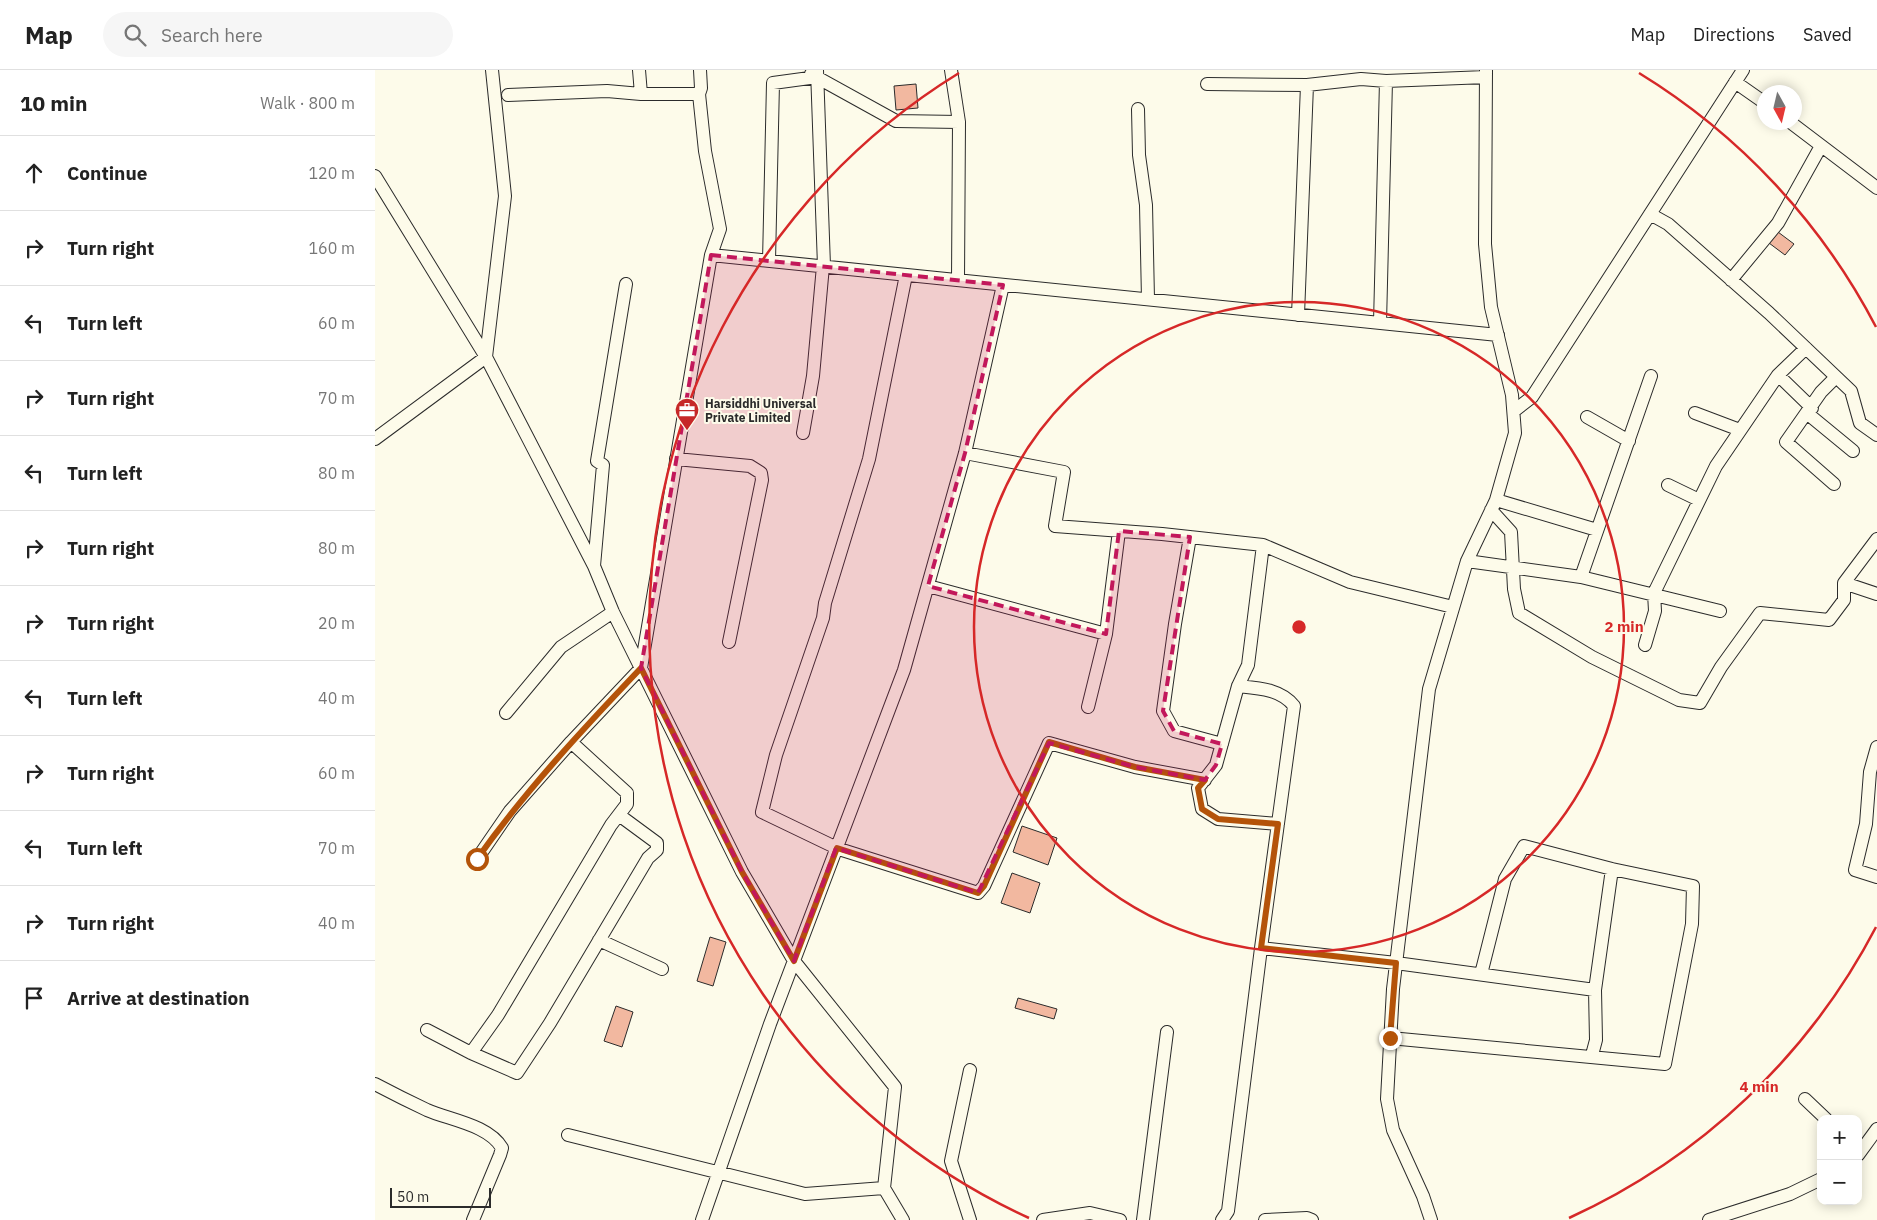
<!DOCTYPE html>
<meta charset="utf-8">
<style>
:root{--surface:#fff;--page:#f6f6f6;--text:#222;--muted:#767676;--line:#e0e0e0}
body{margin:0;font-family:"IBM Plex Sans",sans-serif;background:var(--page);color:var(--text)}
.controls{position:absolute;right:15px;bottom:15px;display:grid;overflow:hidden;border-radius:10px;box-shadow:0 2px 12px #0003}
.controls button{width:45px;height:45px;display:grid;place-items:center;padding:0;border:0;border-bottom:1px solid var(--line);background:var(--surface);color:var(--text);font:25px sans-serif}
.compass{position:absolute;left:1382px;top:15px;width:45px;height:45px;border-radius:50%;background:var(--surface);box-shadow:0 2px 12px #0003;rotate:172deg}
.scale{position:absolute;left:15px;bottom:12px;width:101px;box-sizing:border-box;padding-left:5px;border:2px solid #2b2b2b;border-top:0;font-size:14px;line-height:18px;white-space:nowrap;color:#2b2b2b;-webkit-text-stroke:4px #fdfbea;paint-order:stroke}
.stop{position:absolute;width:15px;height:15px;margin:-11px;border:4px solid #b45309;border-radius:50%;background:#fff}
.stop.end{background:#b45309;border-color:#fff;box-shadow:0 1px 5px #0008}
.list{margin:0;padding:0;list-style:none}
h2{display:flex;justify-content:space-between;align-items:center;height:65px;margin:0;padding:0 20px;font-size:21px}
h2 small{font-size:16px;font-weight:400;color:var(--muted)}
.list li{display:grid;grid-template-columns:32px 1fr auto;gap:15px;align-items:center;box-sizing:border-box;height:75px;padding:0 20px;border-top:1px solid var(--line)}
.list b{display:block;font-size:19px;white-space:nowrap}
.list em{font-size:16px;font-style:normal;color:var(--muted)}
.icon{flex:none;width:28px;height:28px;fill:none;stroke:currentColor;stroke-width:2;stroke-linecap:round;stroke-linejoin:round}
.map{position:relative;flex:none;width:1502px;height:1150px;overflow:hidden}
header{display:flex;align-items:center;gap:30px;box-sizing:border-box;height:70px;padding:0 25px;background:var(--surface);border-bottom:1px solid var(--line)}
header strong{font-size:24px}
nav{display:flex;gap:28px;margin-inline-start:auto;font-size:18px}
.search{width:350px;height:45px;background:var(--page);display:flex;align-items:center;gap:12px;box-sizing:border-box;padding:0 18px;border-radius:28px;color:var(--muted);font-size:19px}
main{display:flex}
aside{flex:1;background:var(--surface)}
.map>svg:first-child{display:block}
.building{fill:#f2b8a0;stroke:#2b2b2b}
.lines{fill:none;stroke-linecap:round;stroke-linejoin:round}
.street-casing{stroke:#2b2b2b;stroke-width:14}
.street{stroke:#fdfbea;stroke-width:12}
.route{stroke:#b45309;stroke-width:6}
.marked{fill:#c2185b;fill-opacity:0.2;stroke:#c2185b;stroke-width:4;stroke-dasharray:10 6;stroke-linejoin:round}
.ring{fill:none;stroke:#d62828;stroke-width:2.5}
.labels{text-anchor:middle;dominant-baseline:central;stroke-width:4;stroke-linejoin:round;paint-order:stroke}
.poi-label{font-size:12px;font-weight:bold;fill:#2b2b2b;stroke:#fdfbea;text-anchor:start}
.centre{fill:#d62828;stroke:#fdfbea;stroke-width:2.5}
.ring-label{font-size:15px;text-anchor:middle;font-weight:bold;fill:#d62828;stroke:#fdfbea;stroke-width:4;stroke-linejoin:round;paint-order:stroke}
</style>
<header>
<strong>Map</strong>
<div class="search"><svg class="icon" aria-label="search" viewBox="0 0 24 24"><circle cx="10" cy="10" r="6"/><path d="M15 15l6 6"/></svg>Search here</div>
<nav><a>Map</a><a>Directions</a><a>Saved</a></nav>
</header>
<main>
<aside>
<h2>10 min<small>Walk · 800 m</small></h2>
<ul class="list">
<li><svg class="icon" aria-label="ahead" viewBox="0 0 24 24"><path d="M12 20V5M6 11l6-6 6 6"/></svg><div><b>Continue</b></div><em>120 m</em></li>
<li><svg class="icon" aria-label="right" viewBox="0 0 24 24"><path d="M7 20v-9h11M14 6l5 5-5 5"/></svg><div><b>Turn right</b></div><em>160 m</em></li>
<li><svg class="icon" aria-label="left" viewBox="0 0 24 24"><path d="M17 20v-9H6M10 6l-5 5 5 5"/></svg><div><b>Turn left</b></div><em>60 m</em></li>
<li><svg class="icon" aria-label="right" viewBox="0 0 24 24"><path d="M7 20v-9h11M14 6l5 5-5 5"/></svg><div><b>Turn right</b></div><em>70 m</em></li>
<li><svg class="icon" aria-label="left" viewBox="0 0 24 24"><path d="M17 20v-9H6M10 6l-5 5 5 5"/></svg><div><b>Turn left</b></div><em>80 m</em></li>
<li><svg class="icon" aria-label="right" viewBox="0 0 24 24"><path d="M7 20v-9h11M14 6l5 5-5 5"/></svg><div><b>Turn right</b></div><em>80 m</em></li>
<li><svg class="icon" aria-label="right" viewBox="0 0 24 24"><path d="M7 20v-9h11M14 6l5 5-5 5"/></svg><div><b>Turn right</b></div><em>20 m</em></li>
<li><svg class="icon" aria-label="left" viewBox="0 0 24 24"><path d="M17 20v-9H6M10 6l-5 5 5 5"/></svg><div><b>Turn left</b></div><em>40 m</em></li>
<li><svg class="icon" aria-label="right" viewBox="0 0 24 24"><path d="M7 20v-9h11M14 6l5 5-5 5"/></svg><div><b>Turn right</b></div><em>60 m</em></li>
<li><svg class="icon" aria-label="left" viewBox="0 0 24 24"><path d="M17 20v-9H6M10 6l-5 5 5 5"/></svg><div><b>Turn left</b></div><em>70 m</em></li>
<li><svg class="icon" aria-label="right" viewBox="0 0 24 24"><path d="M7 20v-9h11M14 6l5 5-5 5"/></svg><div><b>Turn right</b></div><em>40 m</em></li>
<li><svg class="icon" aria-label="arrive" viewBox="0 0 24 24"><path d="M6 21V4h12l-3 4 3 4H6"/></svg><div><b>Arrive at destination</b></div></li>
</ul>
</aside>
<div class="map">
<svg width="1502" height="1150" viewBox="0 0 1502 1150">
<rect width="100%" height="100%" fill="#fdfbea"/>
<path class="building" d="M541,14L543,38L521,40L519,16Z
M1403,162L1419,174L1410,185L1394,173Z
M647,756L682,768L673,795L638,782Z
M637,803L665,813L655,843L626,833Z
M335,867L351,872L338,916L322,911Z
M643,928L682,939L679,949L640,938Z
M241,936L258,942L247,977L229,971Z"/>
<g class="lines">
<defs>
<path id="street" d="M264,0L266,24
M325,0L326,18L324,24L330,81L345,159L336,185
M442,0L449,196
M576,0L584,52L583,210
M436,4L521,51L584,52
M1360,12L1390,33
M832,14L932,15L986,9L1011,11L1111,7
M133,25L232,21L266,24H324
M763,39L764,85L771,135L773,229
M1415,52L1502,118
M0,106L111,287L219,496L238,542L367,802L419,891L520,1017L509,1118L528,1150
M1275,144L1293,154L1394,243L1476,321L1485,353L1502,365
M394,191L398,13L442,7
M531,205L494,389L450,533L448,548L401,685L387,742L464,779L603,823L609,816L674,673L760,697L830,710
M1356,210L1403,153L1446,76
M923,245L932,15
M1005,253L1011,11
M1403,305L1437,338
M1139,341L1157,327L1368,0
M1320,343L1365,360
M1433,344L1478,381
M1212,347L1254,371
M428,363L438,306L448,196
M0,369L111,287L130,126L117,0
M590,383L689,402L680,456L787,464L888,475L975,512L1078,537
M301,389L375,396L386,403L387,410L354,572
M1459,414L1411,372L1446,322L1461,307
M1293,415L1324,430
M1121,430L1222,460
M1116,440L1136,462L1139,519L1144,543L1217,587L1304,630L1325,633L1346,597L1385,543L1454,550L1469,530V513
M815,467L800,554L788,641L799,661L847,674
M1502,469L1469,513L1502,524
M888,475L873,595L863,616L841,695L823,718L827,739L843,749L903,754
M1092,491L1206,507L1276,306
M219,496L228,395L222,391L251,214
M1206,507L1345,541
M553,516L731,564
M1270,575L1280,541L1279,523L1341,396L1403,305L1431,278
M863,616C883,618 906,619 919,636L886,878L1021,893L1220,920
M713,637L731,564L744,461
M131,643L186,577L238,542
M1502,677L1495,702L1491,754L1480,800L1502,807
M102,789L135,741L196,672L266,598L336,185L1123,265
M224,870L287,899
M52,960L96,983L142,1003L175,953L273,788L282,780V773L244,745
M1015,968L1290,994L1317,854L1318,816L1237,799L1149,776L1130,809L1106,904
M96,983L123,945L236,755L252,734V723L196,672
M1217,985L1221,970L1220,920L1237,799
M595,1000L576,1091L595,1150
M0,1014C17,1023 35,1032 52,1040C75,1050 114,1055 127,1078L125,1085L98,1150
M1430,1029L1451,1049
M193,1065L430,1124L509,1118
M1483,1085L1502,1059
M327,1150L395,954L529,600L590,383L628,215
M668,1150L715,1143L745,1150
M768,1150L792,962
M847,1150L853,1141L886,878
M890,1150L932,1148L937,1150
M1056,1150L1048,1126L1018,1060L1012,1029L1018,919L1054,619L1092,491L1121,430L1140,363L1137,325L1116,237L1110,174L1111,0
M1334,1150L1415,1124L1446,1109"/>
</defs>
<use href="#street" class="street-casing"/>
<use href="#street" class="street"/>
</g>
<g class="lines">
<path class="route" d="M102,789C151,720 208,659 266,598L367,802L419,891L462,778L603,823L609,816L674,672L760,697L830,710L823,718L827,739L843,749L903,754L886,878L1021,893L1015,968"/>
</g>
<path class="marked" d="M336,185L628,215L590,383L553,516L731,564L744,461L815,467L788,641L799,661L847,674L841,695L830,710L760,697L674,673L603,823L461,778L419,891L367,802L266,598Z"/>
<g class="ring">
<circle cx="924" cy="557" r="325"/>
<path d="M1501 857A650 650 0 0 1 1194 1148M654 1148A650 650 0 0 1 584 3M1264 3A650 650 0 0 1 1501 257"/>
</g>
<defs>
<symbol id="office-pin" viewBox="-11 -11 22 30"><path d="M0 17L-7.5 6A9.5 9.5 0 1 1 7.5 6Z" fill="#c62828" stroke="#fdfbea"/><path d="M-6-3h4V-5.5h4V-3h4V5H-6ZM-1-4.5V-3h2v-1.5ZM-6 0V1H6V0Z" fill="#fff"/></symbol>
</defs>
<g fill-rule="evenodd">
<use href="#office-pin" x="298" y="326" width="28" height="38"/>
</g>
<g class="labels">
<g class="poi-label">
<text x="330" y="333">Harsiddhi Universal<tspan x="330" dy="14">Private Limited</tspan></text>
</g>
</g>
<circle cx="924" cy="557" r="8" class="centre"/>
<g class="ring-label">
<text x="1249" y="562">2 min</text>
<text x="1384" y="1022">4 min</text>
</g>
</svg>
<div class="controls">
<button>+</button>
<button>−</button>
</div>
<svg class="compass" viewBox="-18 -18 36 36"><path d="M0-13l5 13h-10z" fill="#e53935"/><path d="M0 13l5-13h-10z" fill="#767676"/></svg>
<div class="scale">50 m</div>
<div class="stop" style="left:102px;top:789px"></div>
<div class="stop end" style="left:1015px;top:968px"></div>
</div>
</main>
